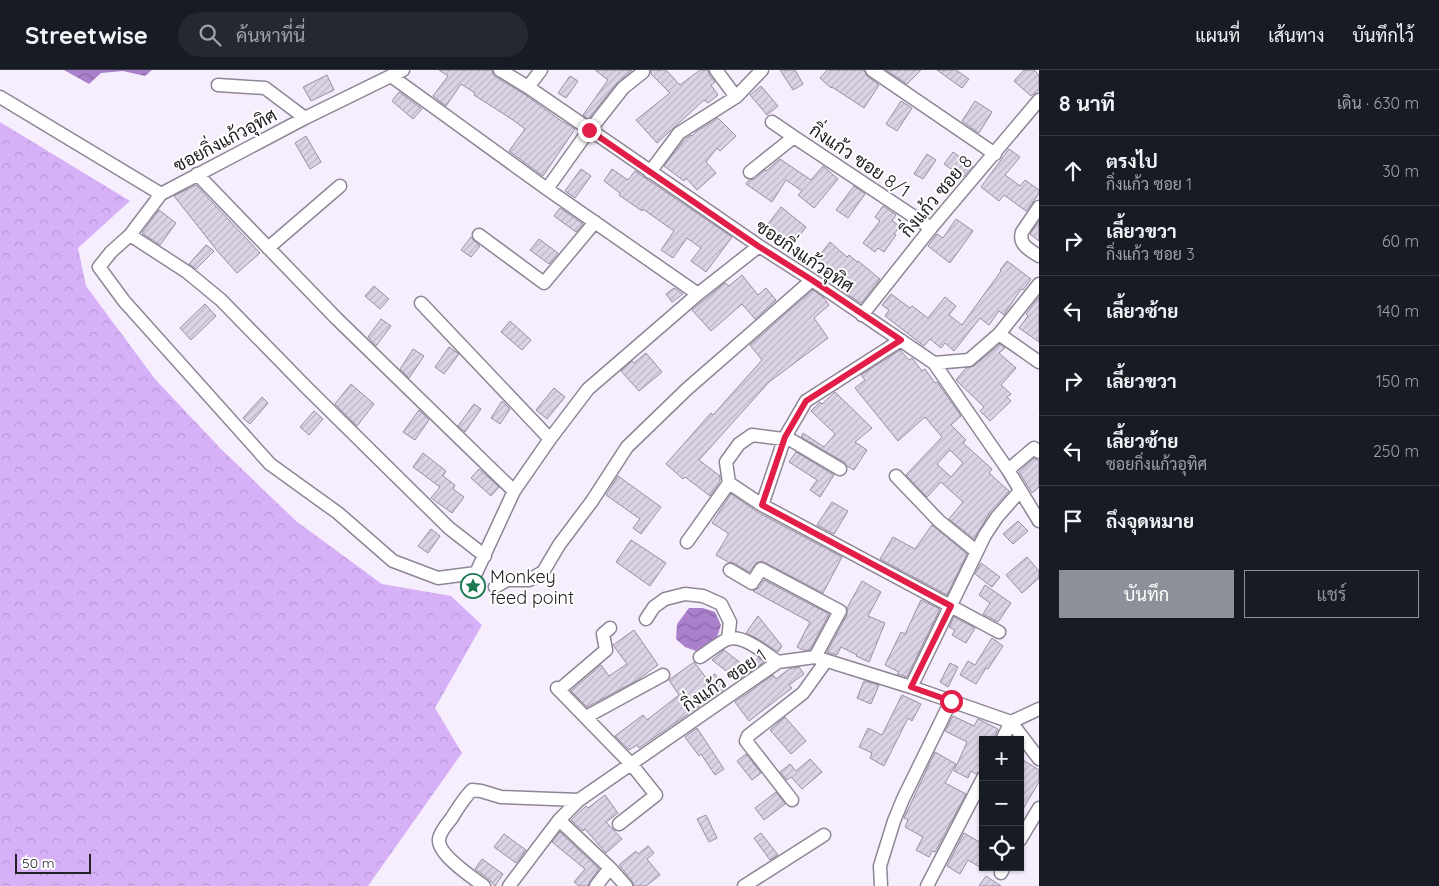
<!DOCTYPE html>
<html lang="th">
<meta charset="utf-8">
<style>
:root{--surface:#171b24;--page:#242831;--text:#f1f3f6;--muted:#9ea1a6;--line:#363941;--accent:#8c9099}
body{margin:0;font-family:Quicksand,Sarabun,sans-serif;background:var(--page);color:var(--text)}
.controls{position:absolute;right:15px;bottom:15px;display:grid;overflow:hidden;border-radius:0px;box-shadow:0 1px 4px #0004}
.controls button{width:45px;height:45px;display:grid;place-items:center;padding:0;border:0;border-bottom:1px solid var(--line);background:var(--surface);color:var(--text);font:25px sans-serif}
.scale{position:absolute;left:15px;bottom:12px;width:76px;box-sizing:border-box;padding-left:5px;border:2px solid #232026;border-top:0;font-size:14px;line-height:18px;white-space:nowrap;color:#232026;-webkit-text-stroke:4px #fff;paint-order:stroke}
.stop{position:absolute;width:15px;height:15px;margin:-11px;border:4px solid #e11d48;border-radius:50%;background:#fff}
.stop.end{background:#e11d48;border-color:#fff;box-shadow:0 1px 5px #0008}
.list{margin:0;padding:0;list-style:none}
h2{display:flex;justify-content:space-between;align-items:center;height:65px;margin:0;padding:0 20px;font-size:21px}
h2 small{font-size:16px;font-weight:400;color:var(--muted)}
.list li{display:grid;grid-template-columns:32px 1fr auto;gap:15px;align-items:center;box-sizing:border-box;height:70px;padding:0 20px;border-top:1px solid var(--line)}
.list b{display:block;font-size:19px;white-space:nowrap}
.list p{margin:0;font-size:16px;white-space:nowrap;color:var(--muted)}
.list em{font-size:16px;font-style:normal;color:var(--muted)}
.actions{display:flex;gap:10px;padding:15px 20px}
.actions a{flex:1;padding:11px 0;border:1px solid var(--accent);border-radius:0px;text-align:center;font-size:18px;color:var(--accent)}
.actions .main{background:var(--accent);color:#fff}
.icon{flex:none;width:28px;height:28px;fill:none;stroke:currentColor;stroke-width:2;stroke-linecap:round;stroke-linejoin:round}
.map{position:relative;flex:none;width:1039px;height:816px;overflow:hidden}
header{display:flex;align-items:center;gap:30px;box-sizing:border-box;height:70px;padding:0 25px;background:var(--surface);border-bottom:1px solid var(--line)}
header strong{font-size:24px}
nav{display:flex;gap:28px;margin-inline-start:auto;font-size:18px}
.search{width:350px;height:45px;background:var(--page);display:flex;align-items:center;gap:12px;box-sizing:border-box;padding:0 18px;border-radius:28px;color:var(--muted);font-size:19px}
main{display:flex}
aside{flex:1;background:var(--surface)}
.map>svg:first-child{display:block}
.forest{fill:url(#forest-crowns)}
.water{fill:url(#water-waves)}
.building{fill:url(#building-hatch);stroke:#988fa0;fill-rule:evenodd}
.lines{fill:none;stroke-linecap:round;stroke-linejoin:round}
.minor-casing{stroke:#8e8596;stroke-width:15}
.minor{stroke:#fff;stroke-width:12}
.route{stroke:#e11d48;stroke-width:6}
.labels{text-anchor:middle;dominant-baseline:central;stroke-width:4;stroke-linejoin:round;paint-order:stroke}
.street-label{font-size:18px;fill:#232026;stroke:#fff}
.poi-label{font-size:18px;fill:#232026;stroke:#fff;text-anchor:start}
</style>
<header>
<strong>Streetwise</strong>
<div class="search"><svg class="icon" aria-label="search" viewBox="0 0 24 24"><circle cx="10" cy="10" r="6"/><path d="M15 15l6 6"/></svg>ค้นหาที่นี่</div>
<nav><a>แผนที่</a><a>เส้นทาง</a><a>บันทึกไว้</a></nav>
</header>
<main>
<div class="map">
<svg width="1039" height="816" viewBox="0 0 1039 816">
<defs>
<pattern id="forest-crowns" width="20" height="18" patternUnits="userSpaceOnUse" patternTransform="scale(1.25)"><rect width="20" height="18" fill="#d7b1f8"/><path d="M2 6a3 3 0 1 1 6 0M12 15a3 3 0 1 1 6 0" fill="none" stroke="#b898d4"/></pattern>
<pattern id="water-waves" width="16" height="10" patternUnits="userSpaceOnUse" patternTransform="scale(1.25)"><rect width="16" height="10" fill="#aa80cc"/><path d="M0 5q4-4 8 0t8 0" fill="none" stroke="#8a68a5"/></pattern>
<pattern id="building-hatch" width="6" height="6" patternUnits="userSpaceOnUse" patternTransform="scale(1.25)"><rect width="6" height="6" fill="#ddd3e6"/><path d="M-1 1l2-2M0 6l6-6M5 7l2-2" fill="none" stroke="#bdb5c5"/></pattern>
</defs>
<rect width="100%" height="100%" fill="#f6eefd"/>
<path class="forest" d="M0,52L130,131L78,178L86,216L155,309L220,378L296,451L382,514L451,526L482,555L435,638L462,683L368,816H0Z"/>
<path class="water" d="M64,0H152L145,6L123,1L101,3L89,14Z
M689,538H703L715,542L721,555L717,567L696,581L685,577L676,569L677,554Z"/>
<path class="building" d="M439,0H492L493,4L496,7L524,24L563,52H564L575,59L543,106L509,81L525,59L513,50L474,25L475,23L461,14L446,36L433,26L448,6Z
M595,0H632L617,13L588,49L583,45L608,10Z
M651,0H666L680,15L700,0H708L709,5L715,12L711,15L718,25L708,33L704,30L657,73L636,50L670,23L651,4Z
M780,0H795L803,14L793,20Z
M827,0H864L867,6L879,15L864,38L832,17L831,18L820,8Z
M886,0H921L907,14Z
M937,0H956L969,9L962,18Z
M1024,0H1034L1039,5V20L1031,26L1014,11Z
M327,5L334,20L311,31L303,17Z
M570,6L578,11L566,28L558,23Z
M761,16L778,36L767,45L750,25Z
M399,22L422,39L413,49L392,31Z
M901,31L912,38L897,61L886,54Z
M975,31L992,42L979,63L962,51Z
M718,48L736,66L720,81L717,78L706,92L716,103L697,120L686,108L684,111L664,96L685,69L691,65L692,66L696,62Z
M306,66L321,92L310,99L295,73Z
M1009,79L1020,87L1005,105L1020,116L1025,110L1039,120V124L1026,141L1004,125L999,131L981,117Z
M953,82L973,96L963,107L944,94Z
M927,84L936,90L923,109L914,104Z
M780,89L811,110L823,96L838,109L814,138L798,125L802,121L786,110L772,132L746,114L749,110L755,109L765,100L766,101Z
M581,99L591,106L575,128L565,121Z
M612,99L628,110L635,101L732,167L706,202L691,191L701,178L687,168L673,188L661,180L674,161L643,139L642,141L619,125L620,123L604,111Z
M196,115L260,183L237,203L219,183L174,126Z
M854,116L865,124L848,148L836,140Z
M883,136L896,145L892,151L900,156L894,164L896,165L884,182L878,178L875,182L863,173L880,151L875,147Z
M781,137L806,157L791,177L765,158Z
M560,138L583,154L576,162L554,146Z
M159,140L176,153L160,175L142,163Z
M956,149L973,161L950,193L928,176L937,164L943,168Z
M1039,151V171L1030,164Z
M471,167L474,171L480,176L471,187L461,180Z
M539,169L558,183L549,194L530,180Z
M830,172L847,187L849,185L857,192L858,191L880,209L861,233L847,224L848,223L824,202L826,200L815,191Z
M206,175L214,181L196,199L189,194Z
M1007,191L1031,209L1023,220L1021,219L1004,245L999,241L989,255L980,248L954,281L945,273L941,278L930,269L924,276L885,246L889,240L882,235L891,224L910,238L912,236L928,248L945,227L956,236L949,245L962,255L1001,201L1000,200Z
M742,205L758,225L766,218L776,230L755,249L742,234L711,261L692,240L725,213L729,216Z
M374,216L389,229L380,239L365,226Z
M674,218L683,224L672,232L666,224Z
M813,220L823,227L829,235L814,248L828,268L769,312L699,390L720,406V411L710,426L685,407L683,409L666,394L711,343L713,345L762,290L750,275Z
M1039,227V272L1019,258L1028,246L1026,244Z
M205,234L216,246L191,270L180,258Z
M381,249L391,256L376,276L368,267Z
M510,251L531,270L522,280L501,262Z
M1000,274L1005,278L999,283L1016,298L1001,315L1011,324L1007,327L1011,331L990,351L980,341L984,337L956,310L966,298L974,296Z
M449,277L459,284L444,304L435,297Z
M413,279L424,286L409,308L400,299Z
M900,280L909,290L912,288L922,301L925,299L935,313L937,312L961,346L951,355L966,370L963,373L992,399L989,403L1009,421L990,442L974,469L949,449L963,432L941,412L927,427L906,405L942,367L925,347L898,371L855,318L865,310L861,305ZM950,380L963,393L951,407L937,394Z
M646,283L662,302L639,321L621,301L632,291L634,293Z
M351,314L374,334L357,356L335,334Z
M554,318L565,327L547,349L536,340Z
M835,322L872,358L855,372L867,380L854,400L847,396L844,392L801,367L803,363L824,377L835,364L811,341L820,332L822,334Z
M262,327L268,333L250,354L243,348Z
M502,331L510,339L500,354L491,348Z
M474,334L481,339L465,362L458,356Z
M419,340L429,350L415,370L403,362Z
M314,341L323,349L309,365L300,357Z
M796,382L834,405L820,427L810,420L817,410L789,392Z
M423,383L446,401L443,406L455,415L453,419L464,427L452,443L431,428L440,417L413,397Z
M1034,388L1039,391V417L1032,423L1019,402Z
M479,399L499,417L491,426L471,408Z
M618,406L661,437L641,464L633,458L640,449L606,425Z
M731,424L759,443L842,487L823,523L764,492H757L749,502L734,493L728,492L716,485L728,465V463L712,453Z
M832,432L848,441L834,464L817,455Z
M1018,451L1028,461L1013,474L1003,464Z
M932,455L967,484L947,525L880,489L893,467L915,479Z
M431,459L440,466L428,483L418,476Z
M631,470L666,493L650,516L616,492Z
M1027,487L1039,501V508L1022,523L1006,505Z
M981,493L1000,507L992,517L975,504Z
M764,510L829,544L810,580H803L797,577L810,552L753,521L759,518Z
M862,511L881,522L868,546L885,553L869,592L856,586L857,585L841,577L837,585L827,582L847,545V538Z
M985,515L1011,533L998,552L983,544L990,533L979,525Z
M921,530L940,539L907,607L897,604L899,602L885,595L901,562L905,564Z
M758,546L782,576L778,582L758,569L746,563Z
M954,547L975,558L966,573L952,565L955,560L949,557Z
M634,560L658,595L636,611L587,637L571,621L601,595L609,606L627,594L613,575Z
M992,568L1003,576L988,599L986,598L976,614L960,605L968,591L975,595Z
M724,580L747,598L758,588L764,592L738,610L712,590Z
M694,592L707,609L715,604L724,619L639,678L637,675L629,680L615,666L643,645L647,650L679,625L669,610Z
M950,593L958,597L948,617L940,612Z
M799,597L804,604L789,615L792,618L749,651L735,632L773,605L776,609L789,599Z
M864,611L879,615L871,634L857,628Z
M902,625L921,634L912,651L908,648L884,696L870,688L872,683L859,677L868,658L882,665Z
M953,646L974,656L978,649L998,659L993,670H983V700L976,704L971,701L968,708L954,701L967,672L945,661Z
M785,647L806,671L791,684L770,660Z
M697,658L724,699L715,705L701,684L699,686L685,667Z
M935,682L956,694L945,713L966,724L935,782L932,781L929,787L916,780L923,767L905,757L908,750L904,748Z
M746,684L761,703L752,710L737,691Z
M1020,688L1039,700V712L1020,744Z
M810,689L822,702L802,719L791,707L787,710L780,702L790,694L796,701Z
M776,722L785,734L764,750L755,738Z
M605,725L618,743L606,752L622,769L606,783L585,759L583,761L571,750L586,736L588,738Z
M706,745L717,768L709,772L697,749Z
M560,762L599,799L590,811L588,816H579L574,812L585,799L552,772Z
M761,763L778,785L770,790L754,768Z
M964,763L983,774V799L968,790L960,804L947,796Z
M504,764L526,780L516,793L494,777Z
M648,776L654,783L647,789L660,805L646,816H634L632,811L619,795L636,781L638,784Z
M482,789L503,804L495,816L489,809L475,799Z
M986,806L1001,816H979Z"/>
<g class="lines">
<defs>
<path id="minor" d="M500,0L528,17L759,176L812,210L934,293L1008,400L1039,451
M716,0L736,27
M872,0L995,84
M391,6L547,119L698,224
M218,15L265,18L305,48L403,0
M528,17L541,0
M0,27L161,124
M305,48L161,124L130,165L187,202L221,230L306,317L449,458L485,486
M590,60L623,18L643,2
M794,67L931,158
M650,102L679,63L736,27L762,0
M750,102L794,67L772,52
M197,104L336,248L514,421
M547,119L589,60
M1039,137L1022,162C1018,175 1030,180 1039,186
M130,165L111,182L99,197L124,231L270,394L338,443L393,491L438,508L476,503L514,421L550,369L588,319L698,224L759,176
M479,165L544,213L595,152
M268,178L340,116
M421,233L550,369
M862,245L931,158L1039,30
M999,264L1039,292
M934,293L969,290L999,264L1039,214
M1008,400L1034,378L1039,382
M896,406L939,451L976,481
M729,413L762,435L999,562
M762,435L785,367L806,331L901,270
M687,472L729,413L726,392L739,374L752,365L791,370L840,399
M730,500L752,513L761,499L840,541L815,587
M495,517L507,510H529L543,502L559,475L592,431L627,377L687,319L812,210
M646,549L654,537L665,529L685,524L703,526L721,534L730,552L728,569
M700,587C708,582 720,572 728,569C743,564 766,584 778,592
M911,617L985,465L997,447L1020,421
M557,618L632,695L656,725L619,754
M559,620L606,580L603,564L610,558
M586,647L663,605
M1002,670L1011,652L1039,689
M792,730L746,671L748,666L803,623L826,591
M559,750L610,798L626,816
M1020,770L1039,738
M1001,803L1004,797
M484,816C473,808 437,784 439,769C440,762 447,754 451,749C458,738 463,729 472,720L481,721L501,727L579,730
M509,816L559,750L579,730L778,592L815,587L911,617L1011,652L1039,639
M596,816L610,798
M744,816L824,765
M881,816L880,796L894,751L903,729L951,631
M927,816L983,708"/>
</defs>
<use href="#minor" class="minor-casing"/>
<use href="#minor" class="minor"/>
</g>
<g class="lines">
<path class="route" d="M589,60L758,176L812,210L901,270L806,331L785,367L762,435L951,536L911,617L951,631"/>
</g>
<defs>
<symbol id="sight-ring" viewBox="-11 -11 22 22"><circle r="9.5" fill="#fff" stroke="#1a794f" stroke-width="1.5"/><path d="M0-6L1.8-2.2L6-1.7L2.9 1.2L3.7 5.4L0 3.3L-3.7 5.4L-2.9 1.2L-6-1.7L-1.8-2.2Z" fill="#1a794f"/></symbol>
</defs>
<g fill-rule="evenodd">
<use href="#sight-ring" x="459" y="502" width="28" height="28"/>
</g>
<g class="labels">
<g class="street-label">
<text transform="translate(225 70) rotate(-28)">ซอยกิ่งแก้วอุทิศ</text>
<text transform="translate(860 90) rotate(34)">กิ่งแก้ว ซอย 8/1</text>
<text transform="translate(936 126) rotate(-50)">กิ่งแก้ว ซอย 8</text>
<text transform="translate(805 186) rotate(34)">ซอยกิ่งแก้วอุทิศ</text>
<text transform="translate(724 610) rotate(-34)">กิ่งแก้ว ซอย 1</text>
</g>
<g class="poi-label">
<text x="490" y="506">Monkey<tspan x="490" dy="21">feed point</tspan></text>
</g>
</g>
</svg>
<div class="controls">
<button>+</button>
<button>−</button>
<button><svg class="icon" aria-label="locate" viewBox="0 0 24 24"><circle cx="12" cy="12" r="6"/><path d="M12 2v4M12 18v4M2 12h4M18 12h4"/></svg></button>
</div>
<div class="scale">50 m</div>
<div class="stop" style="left:951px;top:631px"></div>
<div class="stop end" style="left:589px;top:60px"></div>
</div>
<aside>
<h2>8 นาที<small>เดิน · 630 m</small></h2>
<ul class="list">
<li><svg class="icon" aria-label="ahead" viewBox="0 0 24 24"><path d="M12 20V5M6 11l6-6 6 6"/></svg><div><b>ตรงไป</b><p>กิ่งแก้ว ซอย 1</p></div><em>30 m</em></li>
<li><svg class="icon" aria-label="right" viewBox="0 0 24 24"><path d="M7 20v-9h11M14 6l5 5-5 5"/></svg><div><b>เลี้ยวขวา</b><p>กิ่งแก้ว ซอย 3</p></div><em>60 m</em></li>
<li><svg class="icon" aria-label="left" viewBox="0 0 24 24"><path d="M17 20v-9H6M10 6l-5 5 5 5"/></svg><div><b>เลี้ยวซ้าย</b></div><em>140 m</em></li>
<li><svg class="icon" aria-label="right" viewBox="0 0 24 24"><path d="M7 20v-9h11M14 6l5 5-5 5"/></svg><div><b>เลี้ยวขวา</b></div><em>150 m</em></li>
<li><svg class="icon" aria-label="left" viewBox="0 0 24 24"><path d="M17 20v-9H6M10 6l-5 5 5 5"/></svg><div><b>เลี้ยวซ้าย</b><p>ซอยกิ่งแก้วอุทิศ</p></div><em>250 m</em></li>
<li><svg class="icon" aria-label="arrive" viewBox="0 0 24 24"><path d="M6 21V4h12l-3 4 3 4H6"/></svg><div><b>ถึงจุดหมาย</b></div></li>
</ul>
<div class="actions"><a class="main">บันทึก</a><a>แชร์</a></div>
</aside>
</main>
